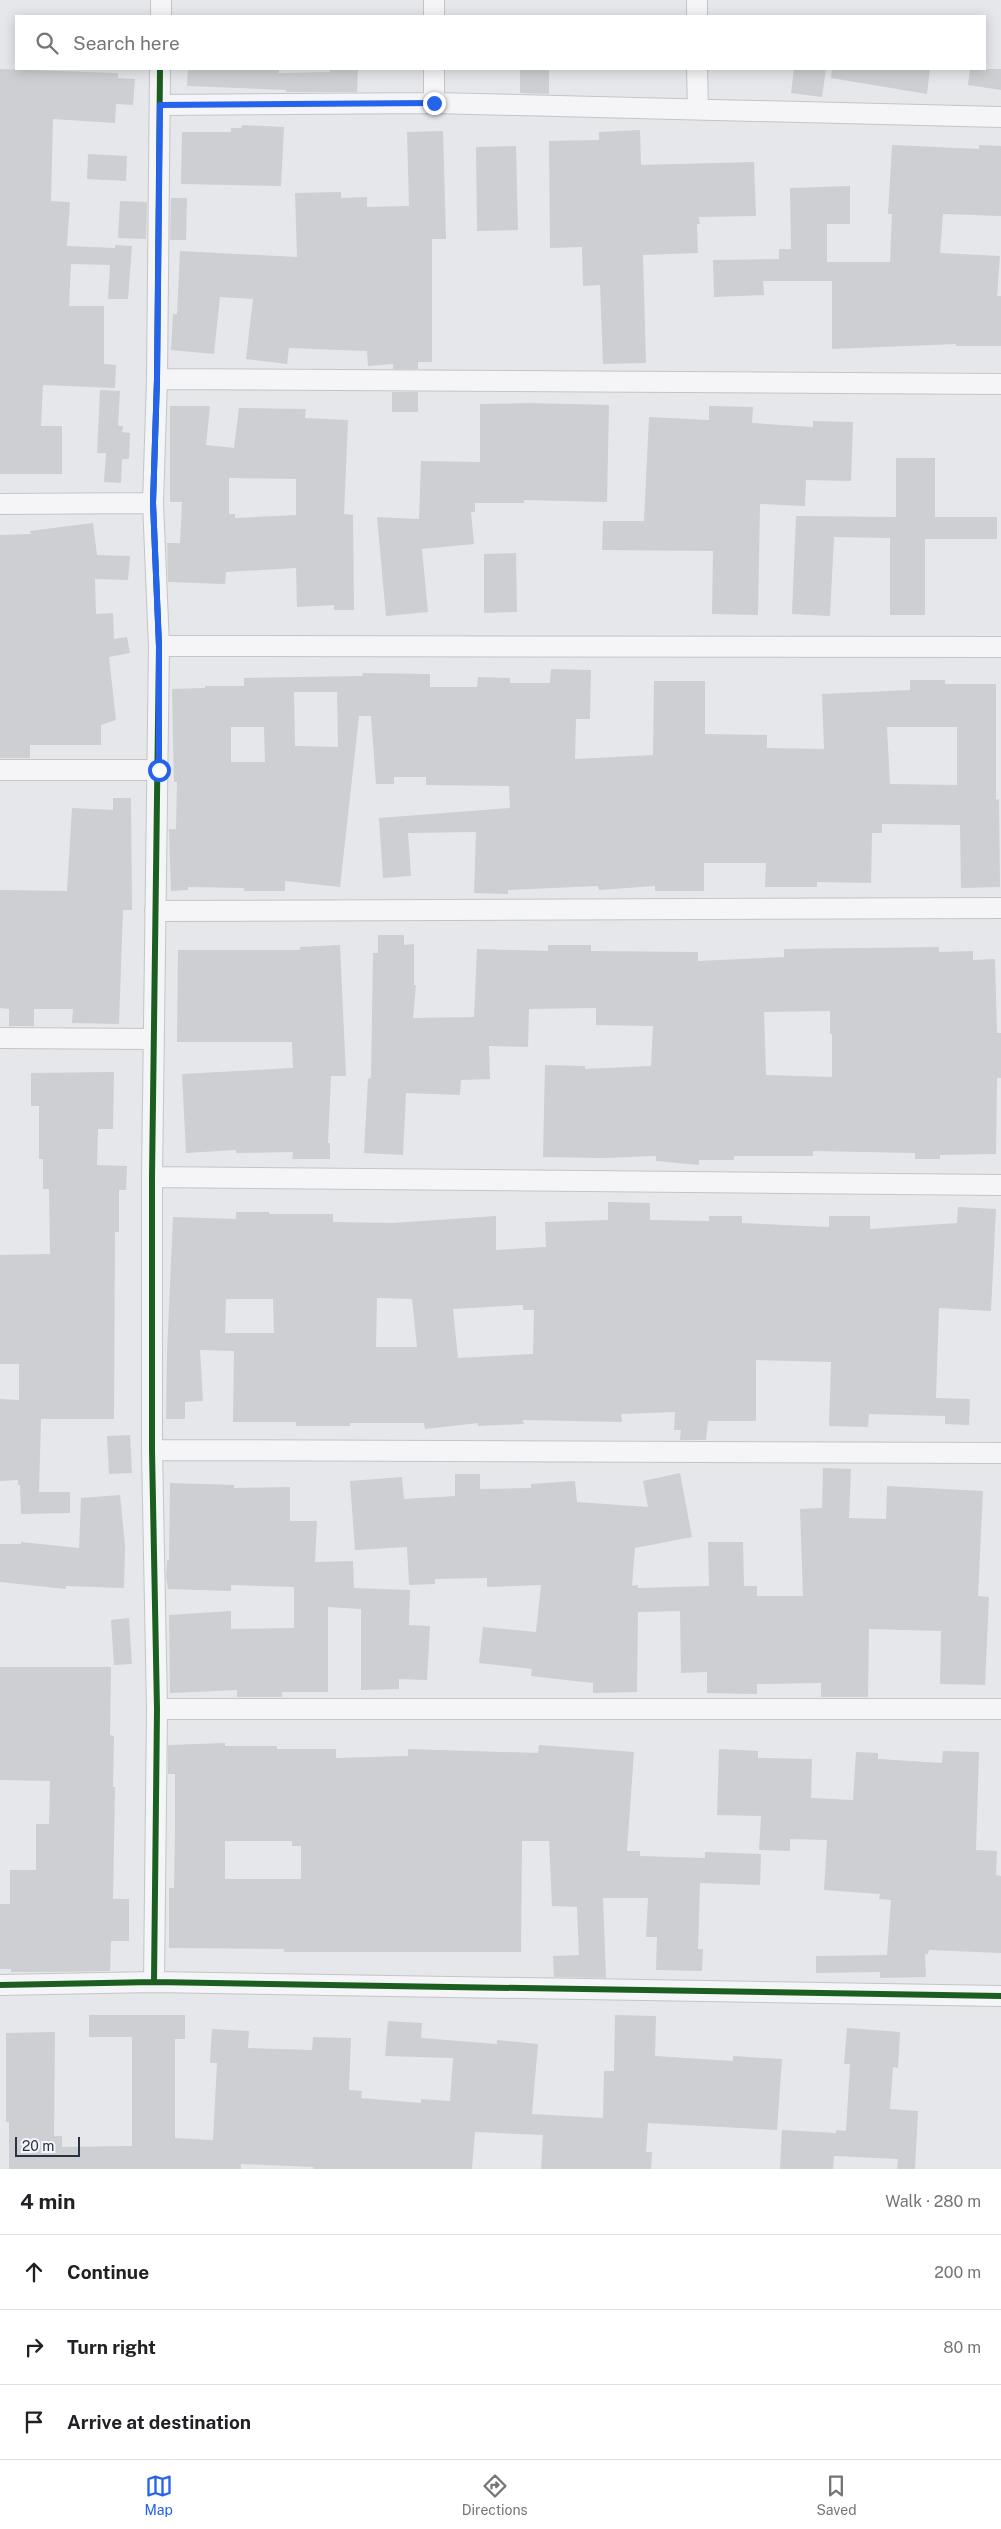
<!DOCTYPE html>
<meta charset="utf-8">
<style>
:root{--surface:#fff;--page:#f6f6f6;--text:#202124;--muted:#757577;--line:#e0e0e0;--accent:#2563eb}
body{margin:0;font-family:"Public Sans",sans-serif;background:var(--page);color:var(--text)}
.scale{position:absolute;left:15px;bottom:12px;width:65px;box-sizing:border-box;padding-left:5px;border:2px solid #2a3345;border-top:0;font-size:14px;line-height:18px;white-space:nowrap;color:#2a3345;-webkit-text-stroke:4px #f4f6f9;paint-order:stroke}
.stop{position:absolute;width:15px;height:15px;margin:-11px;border:4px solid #2563eb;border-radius:50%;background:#fff}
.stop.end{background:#2563eb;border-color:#fff;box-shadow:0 1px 5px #0008}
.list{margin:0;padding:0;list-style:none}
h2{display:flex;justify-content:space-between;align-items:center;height:65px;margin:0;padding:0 20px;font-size:21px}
h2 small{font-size:16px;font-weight:400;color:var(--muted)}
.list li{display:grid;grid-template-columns:32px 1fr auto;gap:15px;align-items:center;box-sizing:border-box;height:75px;padding:0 20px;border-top:1px solid var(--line)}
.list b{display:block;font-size:19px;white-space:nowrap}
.list em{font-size:16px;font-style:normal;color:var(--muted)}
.icon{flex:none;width:28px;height:28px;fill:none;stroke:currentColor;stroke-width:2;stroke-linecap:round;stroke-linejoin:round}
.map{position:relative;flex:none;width:1001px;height:2169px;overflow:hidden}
.search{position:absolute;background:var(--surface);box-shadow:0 2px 12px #0003;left:15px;right:15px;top:15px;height:55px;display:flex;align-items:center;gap:12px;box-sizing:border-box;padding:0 18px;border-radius:0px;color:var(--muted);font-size:19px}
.sheet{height:290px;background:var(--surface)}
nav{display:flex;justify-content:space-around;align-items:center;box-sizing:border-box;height:70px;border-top:1px solid var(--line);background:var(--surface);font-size:14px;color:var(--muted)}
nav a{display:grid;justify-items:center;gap:2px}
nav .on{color:var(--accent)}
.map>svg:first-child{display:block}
.building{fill:#cdcfd3;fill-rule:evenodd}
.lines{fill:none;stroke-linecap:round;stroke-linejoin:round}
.street-casing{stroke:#c3c5c8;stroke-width:22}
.street{stroke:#f5f5f7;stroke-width:20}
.cycleway-casing{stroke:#f4f6f9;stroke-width:9}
.cycleway{stroke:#1b5e20;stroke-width:6}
.route{stroke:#2563eb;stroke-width:6}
</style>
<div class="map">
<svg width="1001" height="2169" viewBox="0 0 1001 2169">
<rect width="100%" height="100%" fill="#e5e7ea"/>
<path class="building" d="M0,69L118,73V78L135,79L133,105L116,104L115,123L53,119L51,201L70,202L67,246L115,248V245L132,246L128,299H108L110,265L71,264L69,306H104V364L116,365L115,388L43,385L41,426H62V474H0Z
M188,69H279V73L330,72V69H358L357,92H286V90L187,86Z
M520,69H549V94L520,93Z
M794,69H826L822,97L791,93Z
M832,69H930L927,94L831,78Z
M970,69H1001V90L968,85Z
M242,125L284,127L281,186L181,184L182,132H231V128H241Z
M640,130L641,165L754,162L756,216L699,217L700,224H697L698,253L643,255L646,363L603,364L600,285L583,286L582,247L550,248L549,141L599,140V132Z
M443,131L446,239H432V362H418V369H393V364L368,366L367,351L289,348L287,364L246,359L253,299L220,297L214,354L171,350L173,314H177L180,251L297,257L295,193L341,192V198L367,197V207L409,206L407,132Z
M892,145L979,149V145L1001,146V216L943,214L940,253L1000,256L997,296H1001V346H956V344L832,349V281H763L764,295L714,297L713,260L779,259V249H791L790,188L850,186V224H827V262H890L892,214H888Z
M516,146L518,230L477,231L476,147Z
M88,154L127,156L126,181L87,179Z
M171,198H187L186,240H170Z
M120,201L147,202L146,239L118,238Z
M100,390L120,391L118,426H123L122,432L130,433L129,459H122L121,483L104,482L106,453H97Z
M392,392H418V412H392Z
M529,403L609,405L607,502L524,500V503H475V512H471L474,544L422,549L428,612L386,616L377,517L419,519L421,461L480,462V404Z
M170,406H210L206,445L234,448L239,408L306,409L305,418L348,420L344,514L353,515L354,610H334V605L297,607L296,568L226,572L225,584L168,582L167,543H180L182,502H170ZM229,478L296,479V515L235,518V514H229Z
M709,406L753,407L752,423L813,427V421L853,422L851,481L806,480L805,506L760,504L758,615L712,614L713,551L602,550L603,521H644L649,417L709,420Z
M896,458H935V517H997V539H925V615H890V538L834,537L830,616L792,614L796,516L896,517Z
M93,523L97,555L130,556L128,580L95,579L96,614L113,613L114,639L127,637L130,653L109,657L116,720L101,725V745H30V758H0V535L31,534L30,531Z
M516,553L517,612L484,613V554Z
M551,669L591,670L590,719H576L575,759L653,755L654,681H705V734L767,735V748L824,749L822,694L910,690V680H945V684H996V800L999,799L1000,887L961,888L960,825L882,824V833H872L871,883L817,882V887H765L766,863H704V891H655V886L599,890L598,886L508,890V894L474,893L476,832L408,833L411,876L383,878L379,818L510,808L509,786L426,785V777H394V784H376L371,716H359L340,887L285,881V891H244V888L188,887V890L171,891L169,829H176L177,782H174L172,689L205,688V686H244V678L362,676L363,673L430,674V687H477L478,677L510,678V683H550ZM294,692H337L338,747L295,746ZM231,727H264L265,762H231ZM887,727H957V785L890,784Z
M113,798H131L132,910H123L119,1024L72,1023L73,1009H34V1026H9V1009L0,1008V890L67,891L72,808L113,810Z
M378,935H404V945L414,944V985H416L413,1018L474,1017L477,949L548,951V945H591V951L698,952V961L784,957V949L939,947V952L973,951V960L995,959L997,1033H1001V1078H997L996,1154L940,1155V1159H915V1153L813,1151V1156H734V1160H699V1165L656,1161V1156L603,1158L543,1157L545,1065L585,1066V1069L651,1066L653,1026L596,1025V1008L529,1009L528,1047L489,1046L490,1079L461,1080L460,1095L406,1093L403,1155L364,1153L368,1079L371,1078L373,953H378ZM830,1011V1034H832V1077L766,1075L764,1012Z
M340,945L346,1076H331L328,1143H330V1159H292L293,1152L236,1153V1150L186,1153L182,1074L293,1068L292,1042H177L178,950H300V947Z
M114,1072L113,1129H98L97,1165L127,1166L126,1190H119V1232H115L114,1419H41L39,1492H70V1513L21,1514L20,1485H18V1480L0,1481V1399L19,1400V1364H0V1255L50,1254L49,1189H43V1159H39V1106H31V1073Z
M608,1202L650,1203V1220L709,1221V1216H742V1223L829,1227V1216H870V1229L957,1223L958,1207L996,1209L991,1311L939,1308L936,1398L970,1399L969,1425L945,1424V1416L869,1414L868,1427L829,1426L831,1362L756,1360V1421H708L706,1440H680L681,1430H674L675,1412L621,1414L622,1422L523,1420L524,1424L478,1426V1423L425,1429L424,1423H350V1426H296V1422H233L234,1351L200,1350L203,1401L185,1402V1419H166L167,1353L173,1217L236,1219V1212H269V1214H333V1222L392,1223L496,1216V1250L546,1247L545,1222L608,1220ZM377,1298L412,1299L417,1347H376ZM226,1299H273L274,1333H225ZM523,1305V1310H534L533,1354L458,1358L453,1309Z
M130,1435L132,1473L109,1474L107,1436Z
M823,1468L851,1469L849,1518L886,1519L887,1486L983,1491L978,1596L989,1597L985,1685L940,1684L941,1631L869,1629L868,1697H821V1683L757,1684V1694L707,1693V1672L681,1673L680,1611L638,1612L637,1692L593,1693V1683L531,1676L532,1669L479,1663L483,1627L536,1632L541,1585L487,1587V1578L435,1579V1584L409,1585L407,1547L355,1550L350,1481L402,1477L404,1499L455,1496V1474H480V1489L531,1488V1484L575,1481L577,1502L648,1507L643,1481L680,1473L692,1537L635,1548L632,1586L638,1585V1588L709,1586L708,1542H743L744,1586H757V1596H803L800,1509L822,1508Z
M170,1483L234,1485V1488L290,1487V1521H317L315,1562L353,1561L354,1588L410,1590L409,1625L430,1626L427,1680L399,1679V1689L361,1690V1609L328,1607V1692H282V1697H237V1690L170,1693L169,1615L231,1611V1629L294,1628V1587L231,1585V1591L168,1589L166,1577L167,1560H169Z
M120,1495L125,1546L124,1588L66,1586V1589L0,1582V1544H21V1542L79,1548L81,1498Z
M129,1618L132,1664L114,1665L111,1620Z
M0,1667H111L110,1735L114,1736L113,1787H115L113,1899H129V1941H111L110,1971L46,1972H11V1969H0V1904H10V1870H36V1824H49L50,1781L0,1780Z
M225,1743V1746H277V1749H336V1758L408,1756V1749L538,1753L539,1745L634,1752L627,1851H640V1856L705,1858V1852L761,1854L760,1885L700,1883L698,1949H703L702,1971L656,1970L657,1937H646L648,1898H603L606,1978L554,1977L553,1956L579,1955L577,1907L552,1906L549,1841H522L521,1952H284V1949L169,1948V1888H174L175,1831V1774H168V1745ZM225,1841H292V1846H301V1879H225Z
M719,1749L758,1751V1758L812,1759L811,1798L853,1800L856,1752L878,1753V1759L942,1763L943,1751L979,1752L976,1850L997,1851L996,1875L1001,1876V1953L929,1950L928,1954H925L926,1977L880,1978V1972L816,1973V1956L887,1955L891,1900L879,1899L880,1894L824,1890L827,1840L790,1839V1851L759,1850L761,1816L717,1815Z
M89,2015H185V2039H175V2138L213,2140L217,2063H210L212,2029L249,2031L248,2048L312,2050L313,2037L351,2038L349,2090L362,2091L361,2098L421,2103V2099L450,2101L453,2058L385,2056L388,2021L422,2023L421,2038L497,2044V2040L538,2044L532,2114L603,2118L604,2071H614L615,2015L656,2016L655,2056L733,2061V2056L782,2059L777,2130L648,2123L646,2152H652L651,2169H541L543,2135L475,2132L472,2169H313V2167L241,2164V2169H9V2122H6V2033L55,2032L54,2136H62V2147L132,2146V2037H89Z
M847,2028L900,2032L898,2068L893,2067L890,2109L918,2111L915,2169H897L898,2159L834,2156L833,2169H780L782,2130L836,2133V2130L846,2131L850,2064H844Z"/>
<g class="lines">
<defs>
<path id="street" d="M697,0V16
M161,16V0
M434,16V0
M697,69L698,109
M434,103V69
M160,105L434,103L1001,117
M157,379L1001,384
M0,504L153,503
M159,646L1001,647
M0,770H159
M155,911L1001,908
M0,1038L153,1039
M152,1177L1001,1185
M152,1450L1001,1453
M157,1709H1001
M154,1982L157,1709L152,1450V1177L159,646L153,503L157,379L160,69
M0,1985L154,1982L1001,1996"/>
</defs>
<use href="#street" class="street-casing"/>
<use href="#street" class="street"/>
<defs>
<path id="cycleway" d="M154,1982L157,1709L152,1450V1177L159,646L153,503L157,379L160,69
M0,1985L154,1982L1001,1996"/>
</defs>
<use href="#cycleway" class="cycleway-casing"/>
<use href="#cycleway" class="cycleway"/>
</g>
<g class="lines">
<path class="route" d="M159,770V646L153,503L157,379L160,105L434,103"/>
</g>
</svg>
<div class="scale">20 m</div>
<div class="stop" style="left:159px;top:770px"></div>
<div class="stop end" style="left:434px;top:103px"></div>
<div class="search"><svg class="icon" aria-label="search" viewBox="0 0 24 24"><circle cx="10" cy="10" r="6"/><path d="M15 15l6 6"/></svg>Search here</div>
</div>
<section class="sheet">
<h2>4 min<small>Walk · 280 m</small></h2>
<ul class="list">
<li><svg class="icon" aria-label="ahead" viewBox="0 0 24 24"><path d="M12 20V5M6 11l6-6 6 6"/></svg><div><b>Continue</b></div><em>200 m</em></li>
<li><svg class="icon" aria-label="right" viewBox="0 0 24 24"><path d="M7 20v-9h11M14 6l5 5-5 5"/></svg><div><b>Turn right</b></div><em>80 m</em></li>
<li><svg class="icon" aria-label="arrive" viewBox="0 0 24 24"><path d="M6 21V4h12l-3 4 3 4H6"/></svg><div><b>Arrive at destination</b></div></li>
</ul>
</section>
<nav>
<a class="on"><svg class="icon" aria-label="map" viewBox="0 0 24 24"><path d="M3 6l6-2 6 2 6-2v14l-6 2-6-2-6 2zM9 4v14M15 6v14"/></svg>Map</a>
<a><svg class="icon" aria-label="directions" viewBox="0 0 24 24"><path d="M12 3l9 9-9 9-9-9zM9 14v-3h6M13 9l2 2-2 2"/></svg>Directions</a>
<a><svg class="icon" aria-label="saved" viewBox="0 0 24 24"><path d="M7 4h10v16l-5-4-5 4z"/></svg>Saved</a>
</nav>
